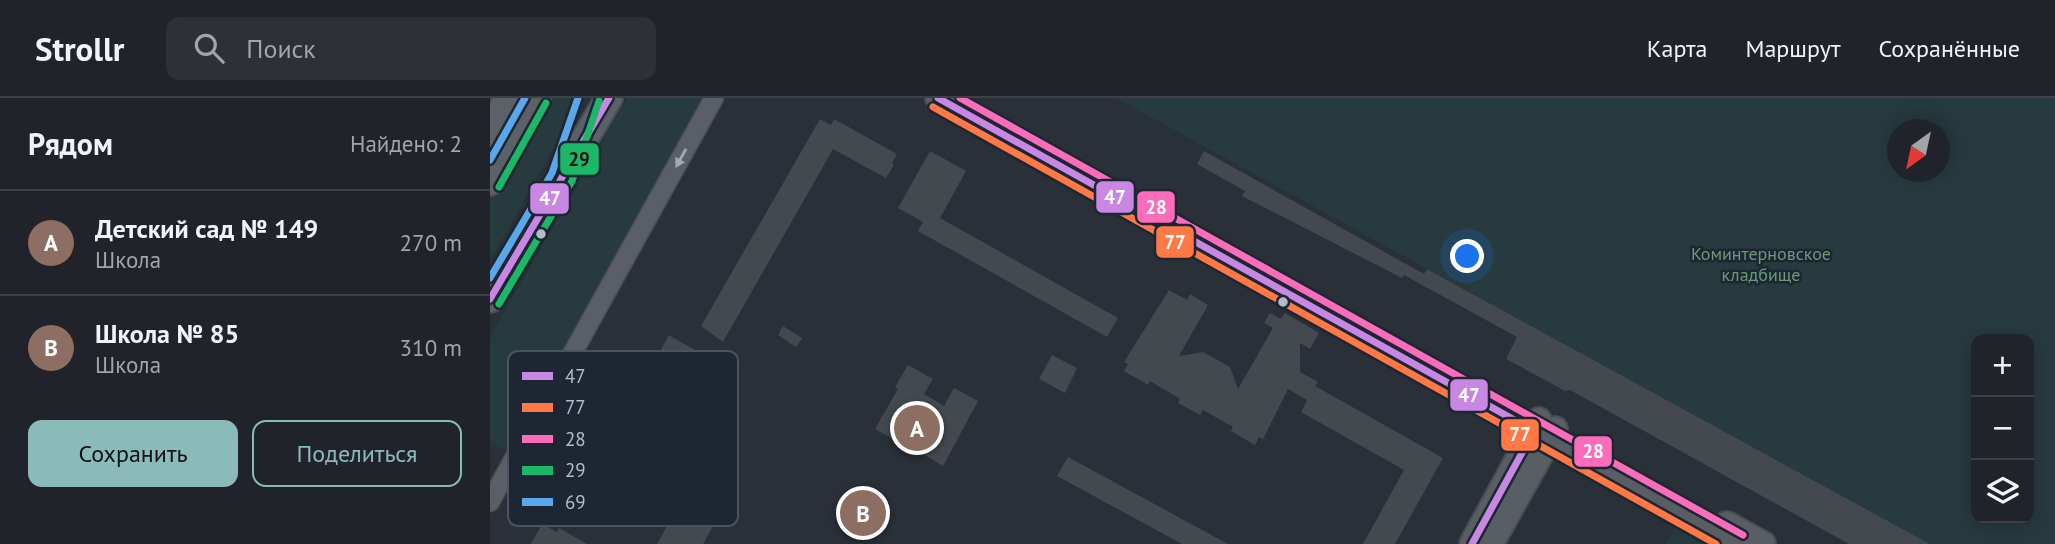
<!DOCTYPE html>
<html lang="ru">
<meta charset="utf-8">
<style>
:root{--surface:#20242a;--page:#2d3036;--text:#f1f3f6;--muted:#a2a4a8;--line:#3d4147;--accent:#8bbbb9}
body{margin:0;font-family:"PT Sans",sans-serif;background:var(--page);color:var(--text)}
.controls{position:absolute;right:21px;bottom:21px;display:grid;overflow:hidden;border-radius:14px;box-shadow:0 4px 18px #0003}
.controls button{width:63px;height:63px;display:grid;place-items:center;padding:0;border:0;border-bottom:2px solid var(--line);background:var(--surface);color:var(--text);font:35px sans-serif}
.compass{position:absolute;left:1397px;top:21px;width:63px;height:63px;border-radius:50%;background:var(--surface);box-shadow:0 4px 18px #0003;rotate:213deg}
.you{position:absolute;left:978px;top:159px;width:24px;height:24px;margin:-18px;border:5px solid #fff;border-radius:50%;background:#1a73e8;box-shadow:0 0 0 10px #1a73e833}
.badge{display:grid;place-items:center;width:46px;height:46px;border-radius:50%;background:var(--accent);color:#fff;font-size:23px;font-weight:700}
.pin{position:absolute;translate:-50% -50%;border:4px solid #fff;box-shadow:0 2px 7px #0006}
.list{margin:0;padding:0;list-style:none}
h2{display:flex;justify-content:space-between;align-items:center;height:91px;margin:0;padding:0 28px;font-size:30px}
h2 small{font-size:23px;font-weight:400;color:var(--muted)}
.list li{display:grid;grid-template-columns:46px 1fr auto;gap:21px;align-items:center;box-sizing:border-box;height:105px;padding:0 28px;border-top:2px solid var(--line)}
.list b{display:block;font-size:26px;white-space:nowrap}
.list p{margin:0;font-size:23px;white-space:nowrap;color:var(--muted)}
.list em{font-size:23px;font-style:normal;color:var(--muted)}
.actions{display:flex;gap:14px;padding:21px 28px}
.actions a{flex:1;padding:16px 0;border:2px solid var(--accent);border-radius:14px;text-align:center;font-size:24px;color:var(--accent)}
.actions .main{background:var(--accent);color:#111}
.icon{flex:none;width:38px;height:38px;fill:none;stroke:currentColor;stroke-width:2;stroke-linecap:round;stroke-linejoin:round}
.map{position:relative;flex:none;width:1565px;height:446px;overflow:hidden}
header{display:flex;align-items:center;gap:42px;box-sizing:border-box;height:98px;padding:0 35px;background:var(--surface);border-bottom:2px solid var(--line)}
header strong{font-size:33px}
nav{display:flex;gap:38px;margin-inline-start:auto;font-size:24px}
.search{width:490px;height:63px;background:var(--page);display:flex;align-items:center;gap:18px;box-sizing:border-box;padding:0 24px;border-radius:14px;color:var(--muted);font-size:26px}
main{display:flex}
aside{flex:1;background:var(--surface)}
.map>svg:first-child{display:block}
.green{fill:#273a3e;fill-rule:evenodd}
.building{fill:#444950}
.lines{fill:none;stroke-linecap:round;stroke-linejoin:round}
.street-casing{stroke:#484c53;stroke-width:21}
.secondary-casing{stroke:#484c53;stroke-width:28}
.primary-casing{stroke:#484c55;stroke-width:30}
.street{stroke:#5a5e66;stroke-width:18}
.secondary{stroke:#595d64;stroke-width:24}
.primary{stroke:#5c6168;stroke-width:26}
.bus-1-casing{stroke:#1d2633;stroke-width:12}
.bus-2-casing{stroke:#1d2633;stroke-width:12}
.bus-3-casing{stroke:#1d2633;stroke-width:12}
.bus-4-casing{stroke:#1d2633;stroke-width:12}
.bus-5-casing{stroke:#1d2633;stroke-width:12}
.bus-1{stroke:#c787e3;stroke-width:7}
.bus-2{stroke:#ff7846;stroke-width:7}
.bus-3{stroke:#fb6dba;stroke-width:7}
.bus-4{stroke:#1ab867;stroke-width:7}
.bus-5{stroke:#5aa8eb;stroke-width:7}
.oneway{fill:#a2a9b5}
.bus-dot{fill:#b4bcc9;stroke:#1d2633;stroke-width:2.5}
.labels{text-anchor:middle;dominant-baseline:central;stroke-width:5;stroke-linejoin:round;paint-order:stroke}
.park-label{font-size:18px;fill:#6b9a76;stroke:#1d2633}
.key{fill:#1d2633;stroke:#4a5360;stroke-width:2}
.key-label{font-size:19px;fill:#b4bcc9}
.line-badge{stroke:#1d2633;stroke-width:2.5}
.badge-label{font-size:19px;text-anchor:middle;font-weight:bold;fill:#fff}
.pale-badge-label{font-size:19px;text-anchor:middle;font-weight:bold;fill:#111}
</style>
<header>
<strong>Strollr</strong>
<div class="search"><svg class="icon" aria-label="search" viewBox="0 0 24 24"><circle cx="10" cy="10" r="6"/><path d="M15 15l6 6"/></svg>Поиск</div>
<nav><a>Карта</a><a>Маршрут</a><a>Сохранённые</a></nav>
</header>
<main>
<aside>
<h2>Рядом<small>Найдено: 2</small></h2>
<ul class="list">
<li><span class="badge" style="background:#8d6e63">A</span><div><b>Детский сад № 149</b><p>Школа</p></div><em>270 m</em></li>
<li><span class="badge" style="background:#8d6e63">B</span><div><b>Школа № 85</b><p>Школа</p></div><em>310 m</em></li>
</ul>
<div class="actions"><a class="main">Сохранить</a><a>Поделиться</a></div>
</aside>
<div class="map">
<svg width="1565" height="446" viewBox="0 0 1565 446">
<rect width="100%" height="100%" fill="#2a3038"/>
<path class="green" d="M52,0H89L76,28L0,163V96Z
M137,0H212L21,353L17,354L0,344V239Z
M626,0H1565V446H1440ZM1408,32H1450V74H1408ZM1539,241V420H1486V241Z
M1194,422L1230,446H1176L1187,427Z"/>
<path class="building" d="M330,21L341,27L344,21L407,56L402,65L404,67L396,80L343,51L233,244L211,228Z
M440,53L476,73L450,120L628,220L617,239L428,133L433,124L408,110Z
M714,53L934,176L937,171L1440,446H1359L1080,292L1075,293L1016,261L1027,239L914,177L912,180L752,98L755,93L707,66Z
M679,192L697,202L700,196L718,207L689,258L713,254L740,269L748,291L783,230L774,225L780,215L791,221L795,215L829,235L820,251L810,245V274L828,284L825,288L953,360L905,446H873L914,372L811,314L817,302L798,291L773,341L769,339L765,347L741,333L743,329L713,312L710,317L688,305L690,301L660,283L658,287L634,273L638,266L634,264Z
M293,228L312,240L306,249L288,237Z
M179,237L210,255L164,338L247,384L213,446H167L191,403L168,390L158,408L57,352L75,320L81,324L91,305L119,321L122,316L133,321Z
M562,257L587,270L575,295L549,281Z
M418,267L443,281L434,296L454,308L464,290L488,303L453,368L428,353L440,331L421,320L408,344L385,331L408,291L405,289Z
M578,359L738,446H692L567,378Z
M52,426L67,434L69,430L97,446H41Z"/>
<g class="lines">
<defs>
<path id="street" d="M0,404L224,0"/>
<path id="secondary" d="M448,0L1248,446
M1237,426L1273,446
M1003,442L1065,331
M982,446L1049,322"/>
<path id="primary" d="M0,36L17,0
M0,84L47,0
M0,201L119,0"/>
</defs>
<use href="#street" class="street-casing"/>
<use href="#secondary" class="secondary-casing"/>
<use href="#primary" class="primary-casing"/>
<use href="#street" class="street"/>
<use href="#secondary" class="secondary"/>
<use href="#primary" class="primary"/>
<defs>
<path id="bus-1" d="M448,0L1044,333L982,446
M0,201L119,0"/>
<path id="bus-2" d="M443,9L1226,446"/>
<path id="bus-3" d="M470,0L1253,437"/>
<path id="bus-4" d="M9,89L56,5
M9,206L82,83L109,3"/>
<path id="bus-5" d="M0,62L35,0
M0,180L62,75L88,0"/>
</defs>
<use href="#bus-1" class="bus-1-casing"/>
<use href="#bus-2" class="bus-2-casing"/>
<use href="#bus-3" class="bus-3-casing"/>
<use href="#bus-4" class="bus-4-casing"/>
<use href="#bus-5" class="bus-5-casing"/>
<use href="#bus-1" class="bus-1"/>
<use href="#bus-2" class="bus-2"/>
<use href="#bus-3" class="bus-3"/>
<use href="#bus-4" class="bus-4"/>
<use href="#bus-5" class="bus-5"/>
</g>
<defs><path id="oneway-solid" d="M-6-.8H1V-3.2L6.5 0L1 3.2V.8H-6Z" transform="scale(1.75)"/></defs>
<use class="oneway" href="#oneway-solid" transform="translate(191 60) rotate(119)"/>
<g class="bus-dot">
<circle cx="51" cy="136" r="6"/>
<circle cx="793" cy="204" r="6"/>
</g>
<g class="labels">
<g class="park-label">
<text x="1271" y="155">Коминтерновское<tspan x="1271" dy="21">кладбище</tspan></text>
</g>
</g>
<rect x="18" y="253" width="230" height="175" rx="10" class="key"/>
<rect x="32" y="274" width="31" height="8" fill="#c787e3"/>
<rect x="32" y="305" width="31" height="9" fill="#ff7846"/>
<rect x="32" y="337" width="31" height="8" fill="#fb6dba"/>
<rect x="32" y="368" width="31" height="9" fill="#1ab867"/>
<rect x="32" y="400" width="31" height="8" fill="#5aa8eb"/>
<g class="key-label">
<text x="75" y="285">47</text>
<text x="75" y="316">77</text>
<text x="75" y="348">28</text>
<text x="75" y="379">29</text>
<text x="75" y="411">69</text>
</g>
<g class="line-badge">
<rect x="69" y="44" width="41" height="34" rx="7" fill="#1ab867"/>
<rect x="605" y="82" width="40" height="34" rx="7" fill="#c787e3"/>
<rect x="39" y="84" width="41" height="33" rx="7" fill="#c787e3"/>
<rect x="646" y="92" width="40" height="34" rx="7" fill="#fb6dba"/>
<rect x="665" y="127" width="40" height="34" rx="7" fill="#ff7846"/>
<rect x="959" y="280" width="40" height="34" rx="7" fill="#c787e3"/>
<rect x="1010" y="320" width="40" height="34" rx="7" fill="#ff7846"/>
<rect x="1083" y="337" width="40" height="33" rx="7" fill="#fb6dba"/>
</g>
<g class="badge-label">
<text x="625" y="106">47</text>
<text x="60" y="107">47</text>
<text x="666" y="116">28</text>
<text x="685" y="151">77</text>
<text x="979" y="304">47</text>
<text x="1030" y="343">77</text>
<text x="1103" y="360">28</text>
</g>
<g class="pale-badge-label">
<text x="89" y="68">29</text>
</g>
</svg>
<div class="controls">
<button>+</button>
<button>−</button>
<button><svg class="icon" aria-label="layers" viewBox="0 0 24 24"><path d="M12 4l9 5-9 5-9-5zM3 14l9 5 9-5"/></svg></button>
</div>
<svg class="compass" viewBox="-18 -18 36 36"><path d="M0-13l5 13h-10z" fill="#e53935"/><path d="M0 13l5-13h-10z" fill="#a2a4a8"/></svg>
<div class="you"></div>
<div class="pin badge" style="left:427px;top:330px;background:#8d6e63">A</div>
<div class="pin badge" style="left:373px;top:415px;background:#8d6e63">B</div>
</div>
</main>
